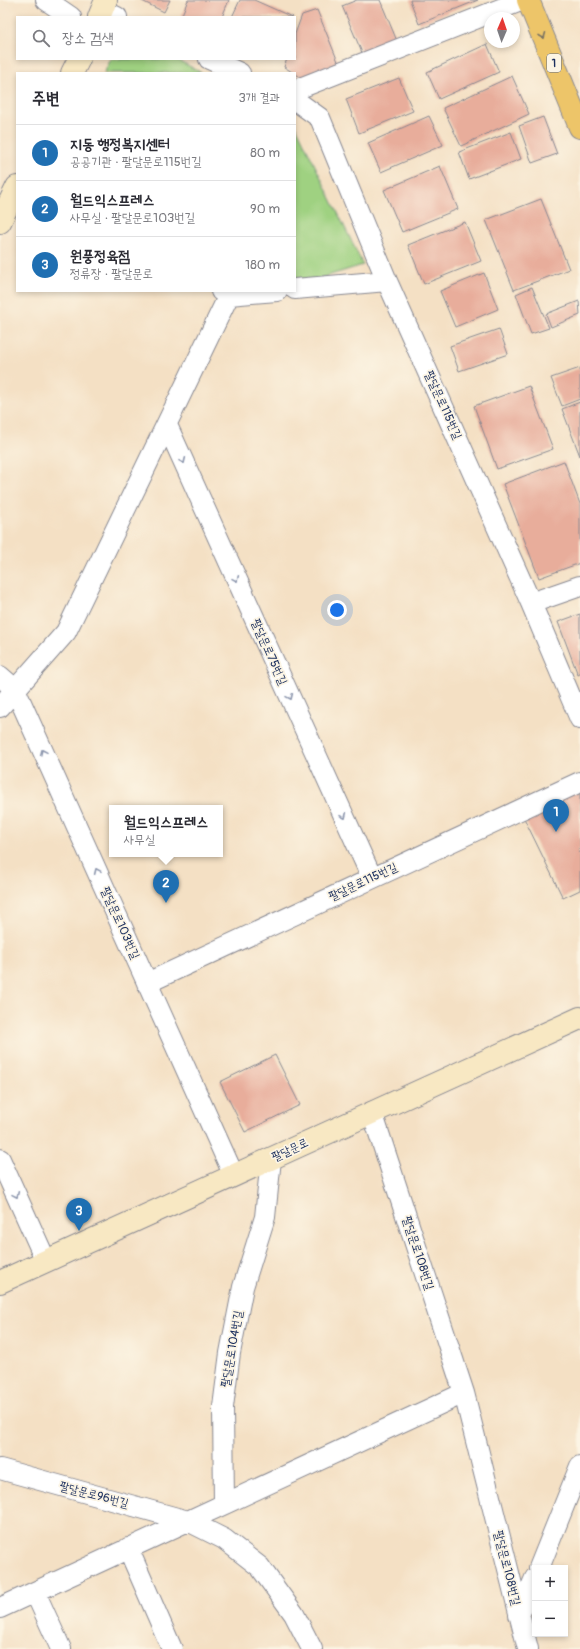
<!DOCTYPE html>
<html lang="ko">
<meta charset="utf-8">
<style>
:root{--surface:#fff;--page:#f2f2f3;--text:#2b2b33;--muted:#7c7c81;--line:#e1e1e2;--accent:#1f6fb2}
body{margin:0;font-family:Pangolin,"Poor Story",sans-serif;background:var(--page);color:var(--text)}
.controls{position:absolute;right:12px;bottom:12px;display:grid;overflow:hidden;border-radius:0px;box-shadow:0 2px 6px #0003}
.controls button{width:36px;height:36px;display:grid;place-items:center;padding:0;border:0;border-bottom:1px solid var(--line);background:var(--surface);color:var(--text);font:20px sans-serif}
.compass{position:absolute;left:484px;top:12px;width:36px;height:36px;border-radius:50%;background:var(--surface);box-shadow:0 2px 6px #0003;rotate:2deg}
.you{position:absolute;left:337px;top:610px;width:14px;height:14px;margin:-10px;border:3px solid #fff;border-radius:50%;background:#1a73e8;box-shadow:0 0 0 6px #1a73e833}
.badge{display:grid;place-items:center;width:26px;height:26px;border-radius:50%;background:var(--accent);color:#fff;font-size:13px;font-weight:700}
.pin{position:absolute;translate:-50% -33px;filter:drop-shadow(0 1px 2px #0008)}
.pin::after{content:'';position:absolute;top:21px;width:14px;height:12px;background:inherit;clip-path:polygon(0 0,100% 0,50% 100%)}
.popup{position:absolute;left:109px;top:805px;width:114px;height:52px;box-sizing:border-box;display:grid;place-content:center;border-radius:0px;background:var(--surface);filter:drop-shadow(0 1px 3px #0005);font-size:13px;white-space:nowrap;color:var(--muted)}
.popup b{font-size:15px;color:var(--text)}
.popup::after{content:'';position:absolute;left:50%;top:100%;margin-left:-8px;border:8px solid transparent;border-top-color:var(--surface)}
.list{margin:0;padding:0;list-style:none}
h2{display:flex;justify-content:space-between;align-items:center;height:52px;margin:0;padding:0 16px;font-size:17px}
h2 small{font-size:13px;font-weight:400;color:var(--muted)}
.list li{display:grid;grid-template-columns:26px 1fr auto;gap:12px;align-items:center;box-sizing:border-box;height:56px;padding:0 16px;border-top:1px solid var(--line)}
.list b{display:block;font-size:15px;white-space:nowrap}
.list p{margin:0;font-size:13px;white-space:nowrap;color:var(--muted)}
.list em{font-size:13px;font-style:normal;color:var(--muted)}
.icon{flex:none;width:22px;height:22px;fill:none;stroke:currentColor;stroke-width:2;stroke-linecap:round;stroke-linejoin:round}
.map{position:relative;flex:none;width:580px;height:1649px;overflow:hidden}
.search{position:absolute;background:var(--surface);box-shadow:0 2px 6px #0003;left:16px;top:16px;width:280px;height:44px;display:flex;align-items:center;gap:10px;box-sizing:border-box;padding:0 14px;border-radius:0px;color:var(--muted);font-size:15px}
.panel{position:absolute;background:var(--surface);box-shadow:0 2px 6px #0003;left:16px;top:72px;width:280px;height:220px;border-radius:0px}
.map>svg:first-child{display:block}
.green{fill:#9fd181;stroke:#5d8070}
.building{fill:#e8ad9b}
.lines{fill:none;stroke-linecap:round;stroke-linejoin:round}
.street-casing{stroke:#888891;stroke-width:22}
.secondary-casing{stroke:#888891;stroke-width:24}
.primary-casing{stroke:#888891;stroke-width:24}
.street{stroke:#fff;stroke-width:20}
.secondary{stroke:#f8e8c3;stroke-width:22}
.primary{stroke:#edc569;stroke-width:22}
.oneway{stroke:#797263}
.oneway2{stroke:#8d97ae}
.labels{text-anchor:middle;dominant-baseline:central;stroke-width:3.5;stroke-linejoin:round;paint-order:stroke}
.shield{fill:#fcf5e5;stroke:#5e6a86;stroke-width:1}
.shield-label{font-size:11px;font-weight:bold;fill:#1b2f5e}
.street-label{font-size:12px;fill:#1b2f5e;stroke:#fcf5e5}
</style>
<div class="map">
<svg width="580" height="1649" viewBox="0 0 580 1649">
<rect width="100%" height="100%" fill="#fcf5e5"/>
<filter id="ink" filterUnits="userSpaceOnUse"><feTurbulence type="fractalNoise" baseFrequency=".025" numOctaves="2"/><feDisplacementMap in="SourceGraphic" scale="8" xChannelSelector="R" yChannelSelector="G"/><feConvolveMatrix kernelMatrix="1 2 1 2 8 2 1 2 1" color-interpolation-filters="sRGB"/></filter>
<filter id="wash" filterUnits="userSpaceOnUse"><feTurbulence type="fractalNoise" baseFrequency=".012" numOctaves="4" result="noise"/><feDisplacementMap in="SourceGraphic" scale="16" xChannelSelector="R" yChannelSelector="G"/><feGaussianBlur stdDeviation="0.9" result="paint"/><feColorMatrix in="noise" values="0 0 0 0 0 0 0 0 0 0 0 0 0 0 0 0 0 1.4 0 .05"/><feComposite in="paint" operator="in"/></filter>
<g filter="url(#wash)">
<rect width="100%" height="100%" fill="#f4e0c4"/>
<path class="green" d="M111,59H176L202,73H104Z
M295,124L363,265L314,280L295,278Z"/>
<g id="blocks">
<path class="building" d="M140,0H170L164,12Z
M188,0H229L222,17H181Z
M240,0H254L292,17H232Z
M357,0H380L397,41L363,55L342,6Z
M410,0H478L419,24Z
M317,10L339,64L302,78L284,67L287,59H295V34L302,15Z
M487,44L499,72L439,99L427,72Z
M512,76L529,114L461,146L443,108Z
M399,78L413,111L359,133L346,99Z
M429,116L443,145L381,172L368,143Z
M543,117L557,154L532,163L519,126Z
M511,132L521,159L469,179L459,152Z
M440,166L458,209L402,232L384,190Z
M541,199L569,269L514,290L486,220Z
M465,222L481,261L424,284L408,245Z
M484,273L498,309L455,327L440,291Z
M532,287L549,328L531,334L516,294Z
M579,301L580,315L551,327L546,314Z
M499,329L508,354L459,371L450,346Z
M580,368V399L562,406L551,378Z
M529,386L553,449L497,469L474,406Z
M580,402V456L562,409Z
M564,461L580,504V563L539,578L503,484Z
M580,614V674L578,675L558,622Z
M580,788V849L578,850L580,853V890L563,898L523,816Z
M275,1055L300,1105L245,1132L220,1082Z"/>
</g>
</g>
<g filter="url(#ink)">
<use href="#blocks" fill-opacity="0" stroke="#888891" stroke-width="1"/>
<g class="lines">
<defs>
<path id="street" d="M46,0L71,17
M102,10L117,17
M209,59L240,73
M295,90L523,0
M295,100L320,118L387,281L531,603L580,719
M295,289L387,281
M221,291L229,295L277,291
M167,425L372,878
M531,603L580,586
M0,676L15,689L234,1176
M0,707L66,632L229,295
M147,983L580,782
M372,1112L464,1393L528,1649
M0,1159L46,1261
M0,1469L188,1521L464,1393
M224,1504L223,1407L230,1353L243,1287L265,1217L271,1159
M128,1548L172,1649
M539,1568L580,1466
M35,1592L61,1649
M0,1608L188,1521L224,1539L260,1567L294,1614L312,1649
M519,1615L535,1578"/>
<path id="secondary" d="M99,17L106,0
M72,73L79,59
M0,222L17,187
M0,1282L580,1018"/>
<path id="primary" d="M528,0L580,127"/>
</defs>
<use href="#street" class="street-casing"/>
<use href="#secondary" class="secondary-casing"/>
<use href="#primary" class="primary-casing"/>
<use href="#street" class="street"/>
<use href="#secondary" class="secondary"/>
<use href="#primary" class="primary"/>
</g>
<defs><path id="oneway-chevron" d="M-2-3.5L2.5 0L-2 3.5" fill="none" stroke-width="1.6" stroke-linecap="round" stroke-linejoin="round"/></defs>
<use class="oneway" href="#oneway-chevron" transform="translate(543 36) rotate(68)"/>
<g class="oneway2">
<use href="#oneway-chevron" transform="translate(183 461) rotate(66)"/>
<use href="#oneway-chevron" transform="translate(236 579) rotate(66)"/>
<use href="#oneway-chevron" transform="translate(290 697) rotate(66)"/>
<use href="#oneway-chevron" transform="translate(43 752) rotate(-114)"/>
<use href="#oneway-chevron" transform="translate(344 816) rotate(66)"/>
<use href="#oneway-chevron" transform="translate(97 871) rotate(-114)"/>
<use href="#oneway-chevron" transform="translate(16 1195) rotate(66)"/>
</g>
</g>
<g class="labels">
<rect class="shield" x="547" y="54" width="14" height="18" rx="3"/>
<g class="shield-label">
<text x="554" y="63">1</text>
</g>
<g class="street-label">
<text transform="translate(443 405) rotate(66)">팔달문로115번길</text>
<text transform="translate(269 652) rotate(66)">팔달문로75번길</text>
<text transform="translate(363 882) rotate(-25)">팔달문로115번길</text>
<text transform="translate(120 923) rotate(66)">팔달문로103번길</text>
<text transform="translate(290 1150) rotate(-25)">팔달문로</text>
<text transform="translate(418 1253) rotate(72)">팔달문로108번길</text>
<text transform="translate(232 1349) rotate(-80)">팔달문로104번길</text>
<text transform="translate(94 1495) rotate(15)">팔달문로96번길</text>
<text transform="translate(507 1568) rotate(76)">팔달문로108번길</text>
</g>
</g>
</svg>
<div class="controls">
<button>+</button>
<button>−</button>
</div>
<svg class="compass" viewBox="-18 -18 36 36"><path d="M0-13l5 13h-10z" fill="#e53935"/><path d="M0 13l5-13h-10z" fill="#7c7c81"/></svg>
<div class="you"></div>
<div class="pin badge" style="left:556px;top:832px">1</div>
<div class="pin badge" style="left:166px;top:903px">2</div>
<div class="popup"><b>월드익스프레스</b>사무실</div>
<div class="pin badge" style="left:79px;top:1231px">3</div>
<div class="search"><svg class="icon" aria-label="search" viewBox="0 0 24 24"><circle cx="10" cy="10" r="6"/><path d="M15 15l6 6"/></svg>장소 검색</div>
<section class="panel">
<h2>주변<small>3개 결과</small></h2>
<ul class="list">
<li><span class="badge">1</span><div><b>지동 행정복지센터</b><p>공공기관 · 팔달문로115번길</p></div><em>80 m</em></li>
<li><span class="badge">2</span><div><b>월드익스프레스</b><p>사무실 · 팔달문로103번길</p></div><em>90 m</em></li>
<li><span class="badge">3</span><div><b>원풍정육점</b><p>정류장 · 팔달문로</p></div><em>180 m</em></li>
</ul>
</section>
</div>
